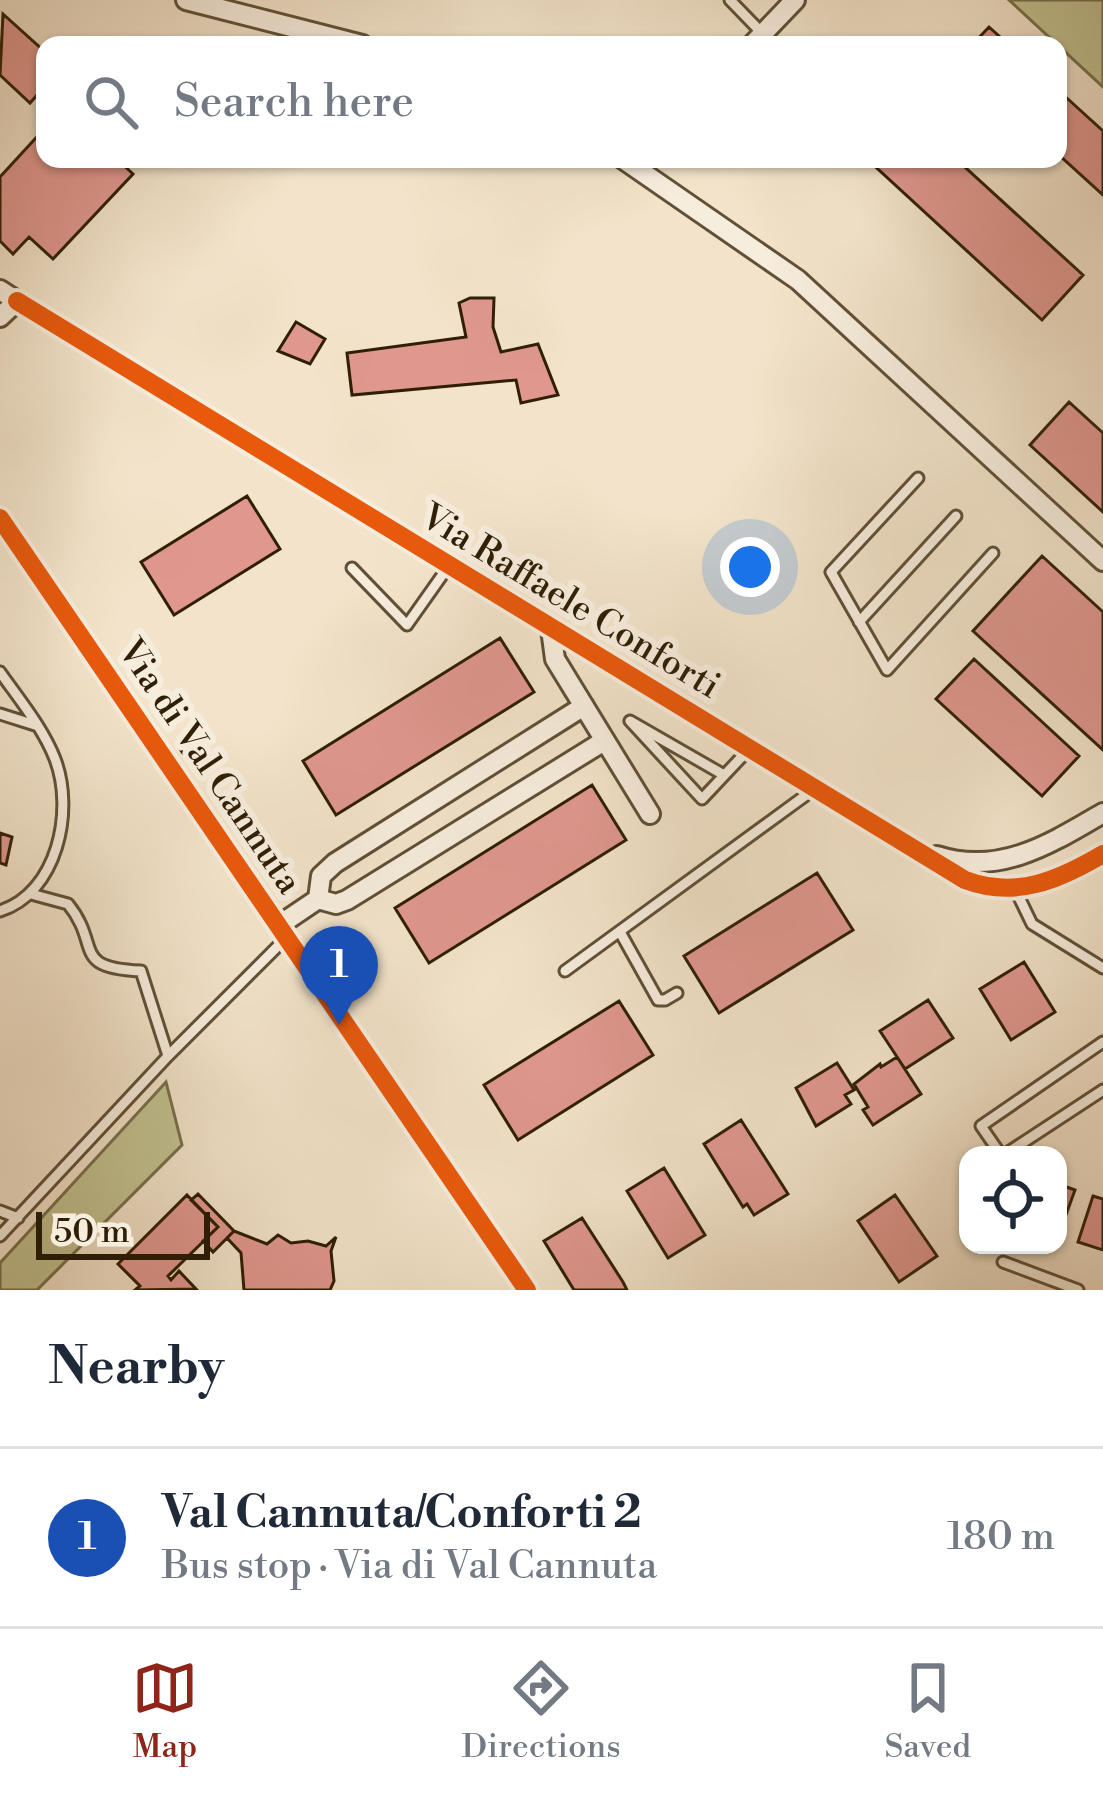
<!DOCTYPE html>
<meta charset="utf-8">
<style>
:root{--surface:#fff;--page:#f2f2f3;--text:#1f2937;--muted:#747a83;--line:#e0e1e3;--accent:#8f2418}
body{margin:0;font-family:"Libre Bodoni",serif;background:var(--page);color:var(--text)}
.controls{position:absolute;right:36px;bottom:36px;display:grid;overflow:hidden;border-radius:24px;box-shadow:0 3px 9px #0004}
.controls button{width:108px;height:108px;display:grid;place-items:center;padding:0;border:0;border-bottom:3px solid var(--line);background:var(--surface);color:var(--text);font:60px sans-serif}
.scale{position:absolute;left:36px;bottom:30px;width:174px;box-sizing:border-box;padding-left:12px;border:6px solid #2f1f06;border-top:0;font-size:33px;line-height:42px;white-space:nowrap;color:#2f1f06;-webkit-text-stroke:9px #f7eddd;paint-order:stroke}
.you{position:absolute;left:750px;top:567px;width:42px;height:42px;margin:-30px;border:9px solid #fff;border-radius:50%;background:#1a73e8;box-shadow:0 0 0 18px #1a73e833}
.badge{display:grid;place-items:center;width:78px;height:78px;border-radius:50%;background:var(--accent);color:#fff;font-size:39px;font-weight:700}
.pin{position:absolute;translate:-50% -99px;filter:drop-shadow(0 3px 6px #0008)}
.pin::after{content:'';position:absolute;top:63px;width:42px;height:36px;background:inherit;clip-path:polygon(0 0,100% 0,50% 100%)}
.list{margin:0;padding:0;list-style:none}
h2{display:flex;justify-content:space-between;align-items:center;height:156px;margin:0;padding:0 48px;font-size:51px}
h2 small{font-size:39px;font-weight:400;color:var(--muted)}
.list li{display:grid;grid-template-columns:78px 1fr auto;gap:36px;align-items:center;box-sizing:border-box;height:180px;padding:0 48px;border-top:3px solid var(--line)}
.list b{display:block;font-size:45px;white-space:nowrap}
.list p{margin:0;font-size:39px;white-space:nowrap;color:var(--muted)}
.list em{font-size:39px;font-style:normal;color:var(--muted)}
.icon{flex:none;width:66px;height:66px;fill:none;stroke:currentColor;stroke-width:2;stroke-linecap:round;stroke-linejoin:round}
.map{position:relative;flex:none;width:1103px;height:1290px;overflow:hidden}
.search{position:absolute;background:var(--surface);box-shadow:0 3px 9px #0004;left:36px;right:36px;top:36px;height:132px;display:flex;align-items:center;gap:30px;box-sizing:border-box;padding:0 42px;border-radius:24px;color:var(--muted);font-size:45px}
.sheet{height:336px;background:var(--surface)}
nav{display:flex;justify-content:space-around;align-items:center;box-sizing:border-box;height:168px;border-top:3px solid var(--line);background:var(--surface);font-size:33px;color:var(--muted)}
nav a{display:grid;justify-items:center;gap:6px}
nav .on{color:var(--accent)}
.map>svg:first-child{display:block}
.green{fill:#c2c191;stroke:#78704c;stroke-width:3}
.building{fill:#df978e;stroke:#2f1f06;stroke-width:3}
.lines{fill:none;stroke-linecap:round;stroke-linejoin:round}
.service-casing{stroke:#605037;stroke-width:15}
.minor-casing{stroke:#605037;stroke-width:24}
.service{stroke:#f7eddd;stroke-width:9}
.minor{stroke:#f7eddd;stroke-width:18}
.cycleway-casing{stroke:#f7eddd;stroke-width:26}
.cycleway{stroke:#e8590c;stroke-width:18}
.labels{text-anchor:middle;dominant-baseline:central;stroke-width:12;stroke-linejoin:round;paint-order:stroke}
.street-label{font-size:36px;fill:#2f1f06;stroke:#f7eddd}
</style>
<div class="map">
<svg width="1103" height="1290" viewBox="0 0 1103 1290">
<rect width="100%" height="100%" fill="#f2e3ca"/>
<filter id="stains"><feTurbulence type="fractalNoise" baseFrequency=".00167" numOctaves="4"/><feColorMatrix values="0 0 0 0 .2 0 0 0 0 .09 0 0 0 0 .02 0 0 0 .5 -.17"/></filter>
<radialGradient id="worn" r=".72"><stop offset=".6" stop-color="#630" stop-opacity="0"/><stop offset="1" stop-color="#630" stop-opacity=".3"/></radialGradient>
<path class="green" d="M1009,0H1103V87Z
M166,1082L182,1145L37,1290H0V1263Z"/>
<path class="building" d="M3,14L45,52V86L30,103L0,75Z
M989,27L1009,45H972Z
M1058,90L1103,131V195L1058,154Z
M45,128V159H117L133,174L53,259L29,237L13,254L0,241V177Z
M867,159H956L1083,275L1042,320Z
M470,298H494L493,327L501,352L538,344L558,395L521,403L516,380L352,395L347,353L466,337L459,303Z
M296,322L325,339L310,364L278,351Z
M1069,402L1103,433V512L1030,445Z
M247,496L280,549L174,615L141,562Z
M1042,556L1103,612V750L973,631Z
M500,638L534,692L336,815L303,761Z
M974,659L1079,756L1042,796L936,699Z
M189,737L207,763L196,771L177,745Z
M592,785L626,840L429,963L395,908Z
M0,833L12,837L6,865L0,863Z
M817,873L853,930L719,1013L684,956Z
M1024,962L1055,1012L1011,1040L980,989Z
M928,1000L953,1038L905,1069L880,1031Z
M619,1001L653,1055L518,1140L484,1085Z
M897,1057L921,1094L873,1125L863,1110L868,1107L854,1084L880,1064L881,1067Z
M837,1063L854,1090L845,1095L851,1104L816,1126L796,1088Z
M741,1120L788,1194L754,1215L747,1204L743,1207L704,1144Z
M664,1168L705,1235L668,1258L627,1191Z
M1058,1184L1075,1190L1059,1234H1058Z
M198,1194L234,1231L213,1252L203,1241L218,1227L191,1200Z
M187,1195L218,1227L168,1276L171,1280L179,1271L196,1289L135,1290L140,1286L118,1264Z
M895,1195L937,1256L899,1282L858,1221Z
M1093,1196L1103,1199V1250L1078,1242Z
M582,1218L623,1282L627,1290H574L544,1241Z
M234,1231L267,1244L278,1235L291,1243L308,1241L326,1246L336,1237L331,1251L334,1281L330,1290H244L241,1253L227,1238Z"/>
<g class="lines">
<defs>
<path id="service" d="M730,0L763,34
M918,478L831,572L887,670L993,553
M352,568L407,625L448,567
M859,622L956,516
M0,672C19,699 43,728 55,759C75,811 57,893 0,911
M0,714L35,725
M724,775L630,721L702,799L750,748
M1015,889L1032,924L1103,968
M620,932L658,1000H665L677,993
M565,971L813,790
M168,1056L286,938
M1001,1155L981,1126L1103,1042
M1004,1155L1103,1090
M0,1211L18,1218
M0,1236L168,1056L141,971C70,968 102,946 68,904L31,894
M1003,1262L1078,1290"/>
<path id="minor" d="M186,0L362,45
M752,45L795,0
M623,159L798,280L1103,561
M0,290L17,301L0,317
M17,301L965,880C1016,899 1059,880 1103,854
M0,518L527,1290
M551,629L555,659L650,814
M584,706L335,863L321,876L318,899L336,904L347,900L604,741
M937,856C1000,876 1050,844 1103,813
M278,926L318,899"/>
</defs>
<use href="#service" class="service-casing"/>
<use href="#minor" class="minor-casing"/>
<use href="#service" class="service"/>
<use href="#minor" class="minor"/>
<defs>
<path id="cycleway" d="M17,301L965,880C1016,899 1059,880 1103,854
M0,518L527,1290"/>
</defs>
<use href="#cycleway" class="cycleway-casing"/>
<use href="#cycleway" class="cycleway"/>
</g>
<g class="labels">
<g class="street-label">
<text transform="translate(570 602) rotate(31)">Via Raffaele Conforti</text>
<text transform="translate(209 767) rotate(56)">Via di Val Cannuta</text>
</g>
</g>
<rect width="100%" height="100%" filter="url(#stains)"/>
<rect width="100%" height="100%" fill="url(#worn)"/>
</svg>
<div class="controls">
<button><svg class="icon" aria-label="locate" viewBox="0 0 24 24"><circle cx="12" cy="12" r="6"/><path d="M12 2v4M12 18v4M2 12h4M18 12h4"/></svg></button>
</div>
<div class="scale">50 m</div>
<div class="you"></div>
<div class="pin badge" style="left:339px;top:1025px;background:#1a4fb4">1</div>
<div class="search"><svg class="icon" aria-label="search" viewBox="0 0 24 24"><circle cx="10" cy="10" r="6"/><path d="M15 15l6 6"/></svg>Search here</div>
</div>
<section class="sheet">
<h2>Nearby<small></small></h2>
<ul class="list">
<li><span class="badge" style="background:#1a4fb4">1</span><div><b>Val Cannuta/Conforti 2</b><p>Bus stop · Via di Val Cannuta</p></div><em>180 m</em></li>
</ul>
</section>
<nav>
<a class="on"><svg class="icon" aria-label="map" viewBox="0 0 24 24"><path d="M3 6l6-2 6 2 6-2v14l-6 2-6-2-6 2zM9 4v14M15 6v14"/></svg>Map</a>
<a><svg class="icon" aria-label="directions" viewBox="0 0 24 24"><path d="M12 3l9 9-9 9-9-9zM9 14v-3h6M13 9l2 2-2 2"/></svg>Directions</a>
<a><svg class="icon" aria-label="saved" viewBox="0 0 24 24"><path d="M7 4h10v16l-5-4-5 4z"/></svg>Saved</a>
</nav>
